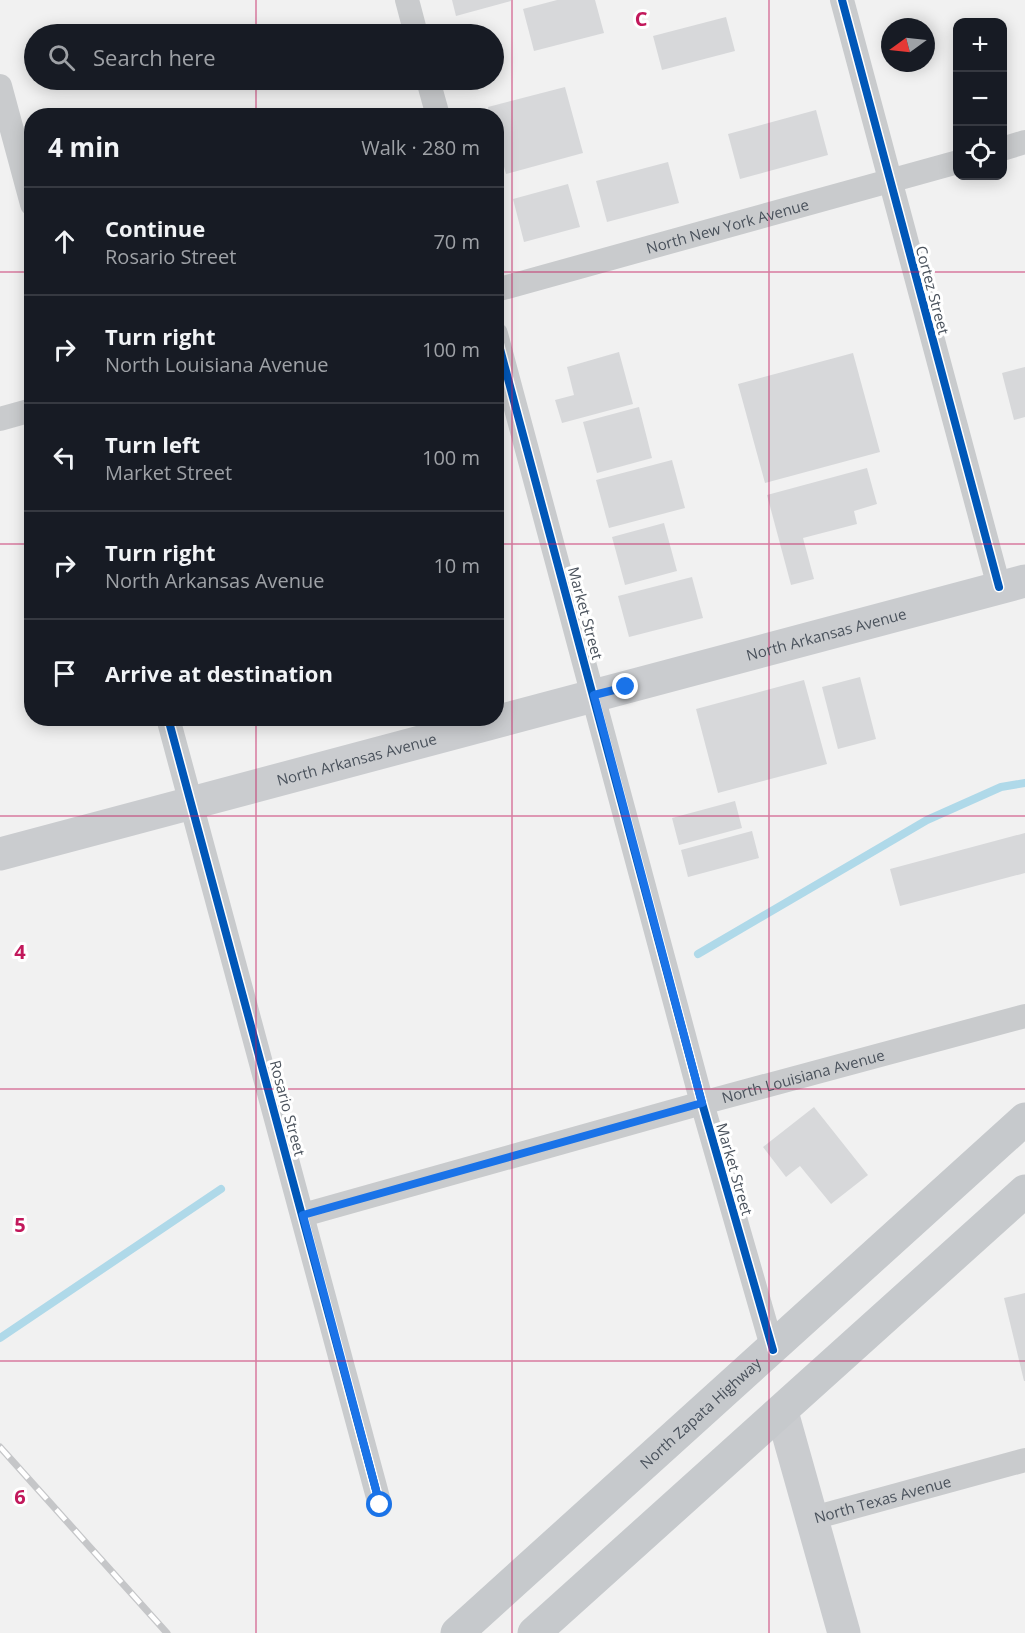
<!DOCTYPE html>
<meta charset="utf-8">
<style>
:root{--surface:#171b24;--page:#242831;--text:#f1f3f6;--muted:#9ea1a6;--line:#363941}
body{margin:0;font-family:"Open Sans",sans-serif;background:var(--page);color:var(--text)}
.controls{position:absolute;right:18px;top:18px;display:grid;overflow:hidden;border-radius:12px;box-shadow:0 3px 15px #0003}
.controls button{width:54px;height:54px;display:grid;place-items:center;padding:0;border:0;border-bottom:2px solid var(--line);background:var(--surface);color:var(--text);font:30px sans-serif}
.compass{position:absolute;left:881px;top:18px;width:54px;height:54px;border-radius:50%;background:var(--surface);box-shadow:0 3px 15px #0003;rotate:255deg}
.stop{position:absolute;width:18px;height:18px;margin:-14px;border:4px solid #1a73e8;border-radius:50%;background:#fff}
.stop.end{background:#1a73e8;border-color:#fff;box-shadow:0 2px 6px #0008}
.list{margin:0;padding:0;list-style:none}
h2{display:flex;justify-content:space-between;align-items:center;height:78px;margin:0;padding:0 24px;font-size:26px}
h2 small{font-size:20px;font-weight:400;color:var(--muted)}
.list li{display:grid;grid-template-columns:39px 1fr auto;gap:18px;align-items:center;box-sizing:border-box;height:108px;padding:0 24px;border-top:2px solid var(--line)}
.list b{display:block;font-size:22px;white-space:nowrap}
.list p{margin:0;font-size:20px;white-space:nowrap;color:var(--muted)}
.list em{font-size:20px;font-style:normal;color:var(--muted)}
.icon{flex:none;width:33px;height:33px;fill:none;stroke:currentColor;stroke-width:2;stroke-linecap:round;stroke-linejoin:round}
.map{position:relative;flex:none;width:1025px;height:1633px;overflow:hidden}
.search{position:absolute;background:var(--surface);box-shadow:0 3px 15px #0003;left:24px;top:24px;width:480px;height:66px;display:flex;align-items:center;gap:15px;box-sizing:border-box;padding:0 21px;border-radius:33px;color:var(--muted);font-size:22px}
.panel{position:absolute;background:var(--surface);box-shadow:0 3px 15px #0003;left:24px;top:108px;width:480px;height:618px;border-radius:24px}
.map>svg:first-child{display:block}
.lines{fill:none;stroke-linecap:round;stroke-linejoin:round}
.stream{stroke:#afd9e9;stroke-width:8}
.building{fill:#d7d8da}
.street{stroke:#c9cbcd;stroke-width:24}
.secondary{stroke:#cacccf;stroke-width:33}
.primary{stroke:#c6c9cc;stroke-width:33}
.rail-casing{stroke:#c5c6c8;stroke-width:7}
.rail{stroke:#fff;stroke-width:4.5;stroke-dasharray:14;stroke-linecap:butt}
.cycleway-casing{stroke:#fff;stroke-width:11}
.cycleway{stroke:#0057b8;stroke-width:8}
.route{stroke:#1a73e8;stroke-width:8}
.grid{fill:none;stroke:#c2185b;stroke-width:1.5;stroke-opacity:0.55}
.labels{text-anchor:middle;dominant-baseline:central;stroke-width:6;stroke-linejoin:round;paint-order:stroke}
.street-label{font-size:15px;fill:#4a525c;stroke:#fff}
.grid-label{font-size:20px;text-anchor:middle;font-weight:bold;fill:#c2185b;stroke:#fff;stroke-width:6;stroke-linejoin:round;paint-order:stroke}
</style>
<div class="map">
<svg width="1025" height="1633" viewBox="0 0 1025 1633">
<rect width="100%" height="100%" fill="#f1f1f1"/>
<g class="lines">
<path class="stream" d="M698,954L927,820L1001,787L1025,783
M0,1338L221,1189"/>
</g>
<path class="building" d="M452,0H511V1L456,16Z
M557,0H595L604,33L534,51L523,9Z
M726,17L735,51L662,70L653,36Z
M565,87L583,153L506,174L496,138V116H490L488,107Z
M816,110L828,155L740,179L728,134Z
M668,162L679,203L607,222L596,181Z
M568,184L580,227L524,242L513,199Z
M619,352L633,404L562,423L555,400L574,395L567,367Z
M853,353L880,452L765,483L738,384Z
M1025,367V417L1014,420L1002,373Z
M639,407L652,458L597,473L583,422Z
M672,460L685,508L609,528L596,480Z
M867,468L877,504L854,511L857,524L803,538L814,579L791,585L767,495Z
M664,523L677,571L625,585L612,537Z
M692,577L703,618L629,637L618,596Z
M860,677L876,739L838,749L822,687Z
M804,680L827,764L718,793L696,709Z
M735,801L742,828L679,845L672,818Z
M752,831L759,858L688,877L681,850Z
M1025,833V873L900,906L890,869Z
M814,1107L868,1175L831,1204L800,1166L786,1177L763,1147Z
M1025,1293V1381H1024L1004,1298Z"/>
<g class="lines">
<g class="street">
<path d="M407,0L416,34"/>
<path d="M842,0L999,587"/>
<path d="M428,80L438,116"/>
<path d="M0,86L32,204"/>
<path d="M1002,149L1025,142"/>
<path id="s1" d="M496,290L958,162"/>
<path d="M496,334L702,1103L773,1350"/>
<path d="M0,419L32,410"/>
<path d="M168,718L380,1505"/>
<path id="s2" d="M303,1215L702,1103L1025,1016"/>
<path id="s3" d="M813,1518L1025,1460"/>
</g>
<g class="secondary">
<path id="s4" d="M0,854L1025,581"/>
<path d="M782,1412L844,1633"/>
</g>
<g class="primary">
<path id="s5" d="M457,1633L1025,1119"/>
<path d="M534,1633L1025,1191"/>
</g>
<defs>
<path id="rail" d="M0,1447L167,1633"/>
</defs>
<use href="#rail" class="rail-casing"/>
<use href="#rail" class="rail"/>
<defs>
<path id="cycleway" d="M842,0L999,587
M496,334L702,1103L773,1350
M168,718L380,1505"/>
</defs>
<use href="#cycleway" class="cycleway-casing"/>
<use href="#cycleway" class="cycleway"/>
</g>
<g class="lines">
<path class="route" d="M380,1505L303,1215L702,1103L594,695L626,687"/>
</g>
<path class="grid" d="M256,0V34M512,0V1633M769,0V1633M256,80V116M0,272H32M496,272H1025M0,544H32M496,544H1025M256,718V1633M0,816H1025M0,1089H1025M0,1361H1025"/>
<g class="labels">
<g class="street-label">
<text stroke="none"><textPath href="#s1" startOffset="240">North New York Avenue</textPath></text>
<text transform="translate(933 290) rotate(75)">Cortez Street</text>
<text transform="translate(586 613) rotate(75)">Market Street</text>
<text stroke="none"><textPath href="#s4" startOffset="855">North Arkansas Avenue</textPath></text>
<text stroke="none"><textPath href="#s4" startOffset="369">North Arkansas Avenue</textPath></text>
<text stroke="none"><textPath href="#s2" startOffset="519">North Louisiana Avenue</textPath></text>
<text transform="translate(288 1108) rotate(75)">Rosario Street</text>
<text transform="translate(735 1169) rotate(74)">Market Street</text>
<text stroke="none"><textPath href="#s5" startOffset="328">North Zapata Highway</textPath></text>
<text stroke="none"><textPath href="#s3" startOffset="72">North Texas Avenue</textPath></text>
</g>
</g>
<g class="grid-label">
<text x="641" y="26">C</text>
<text x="20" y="959">4</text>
<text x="20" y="1232">5</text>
<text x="20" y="1504">6</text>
</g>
</svg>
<div class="controls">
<button>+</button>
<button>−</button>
<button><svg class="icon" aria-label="locate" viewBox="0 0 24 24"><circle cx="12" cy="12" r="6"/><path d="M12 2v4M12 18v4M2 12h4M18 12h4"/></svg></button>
</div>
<svg class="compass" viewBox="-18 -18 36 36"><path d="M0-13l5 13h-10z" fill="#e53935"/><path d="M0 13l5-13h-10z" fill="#9ea1a6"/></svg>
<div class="stop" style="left:380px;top:1505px"></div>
<div class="stop end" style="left:626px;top:687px"></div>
<div class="search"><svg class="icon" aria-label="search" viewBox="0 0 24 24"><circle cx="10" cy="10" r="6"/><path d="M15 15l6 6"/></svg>Search here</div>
<section class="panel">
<h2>4 min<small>Walk · 280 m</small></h2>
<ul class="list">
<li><svg class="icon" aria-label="ahead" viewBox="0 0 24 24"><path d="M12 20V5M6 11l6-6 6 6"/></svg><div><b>Continue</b><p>Rosario Street</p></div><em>70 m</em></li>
<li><svg class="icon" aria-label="right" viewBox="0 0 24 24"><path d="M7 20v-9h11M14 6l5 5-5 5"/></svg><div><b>Turn right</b><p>North Louisiana Avenue</p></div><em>100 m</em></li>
<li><svg class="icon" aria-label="left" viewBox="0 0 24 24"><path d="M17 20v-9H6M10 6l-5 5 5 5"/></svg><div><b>Turn left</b><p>Market Street</p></div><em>100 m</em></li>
<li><svg class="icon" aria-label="right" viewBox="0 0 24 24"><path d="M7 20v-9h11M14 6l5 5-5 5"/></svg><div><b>Turn right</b><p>North Arkansas Avenue</p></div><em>10 m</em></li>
<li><svg class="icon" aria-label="arrive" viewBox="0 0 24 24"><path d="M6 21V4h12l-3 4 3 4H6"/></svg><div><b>Arrive at destination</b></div></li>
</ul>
</section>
</div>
